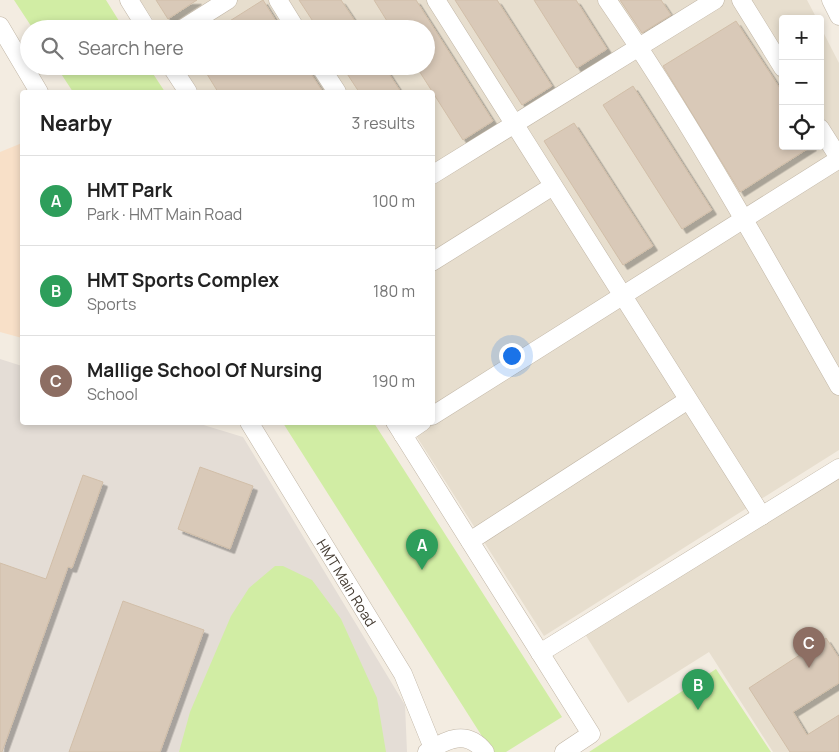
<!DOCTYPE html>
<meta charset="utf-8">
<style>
:root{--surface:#fff;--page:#f2f2f2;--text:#222;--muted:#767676;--line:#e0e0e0;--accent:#2563eb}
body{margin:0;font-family:Manrope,sans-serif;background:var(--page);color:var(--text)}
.controls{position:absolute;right:15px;top:15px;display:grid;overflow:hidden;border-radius:5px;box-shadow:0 2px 8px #0003}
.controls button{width:45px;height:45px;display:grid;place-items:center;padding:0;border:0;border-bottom:1px solid var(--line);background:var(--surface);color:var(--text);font:25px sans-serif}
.you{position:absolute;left:511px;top:355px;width:18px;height:18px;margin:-12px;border:4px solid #fff;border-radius:50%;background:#1a73e8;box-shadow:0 0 0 8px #1a73e833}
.badge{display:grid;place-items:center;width:32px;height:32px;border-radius:50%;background:var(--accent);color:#fff;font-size:16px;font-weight:700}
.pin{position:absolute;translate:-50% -41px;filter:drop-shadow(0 1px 2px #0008)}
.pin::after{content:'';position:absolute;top:26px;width:18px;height:15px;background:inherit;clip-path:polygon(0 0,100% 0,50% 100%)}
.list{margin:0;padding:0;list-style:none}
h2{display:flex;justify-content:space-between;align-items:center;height:65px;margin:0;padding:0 20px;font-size:21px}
h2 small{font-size:16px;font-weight:400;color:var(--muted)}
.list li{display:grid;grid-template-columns:32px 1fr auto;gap:15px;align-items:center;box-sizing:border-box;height:90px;padding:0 20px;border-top:1px solid var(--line)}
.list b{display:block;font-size:19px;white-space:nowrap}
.list p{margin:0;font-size:16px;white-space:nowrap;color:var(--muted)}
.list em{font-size:16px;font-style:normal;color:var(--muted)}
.icon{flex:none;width:28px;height:28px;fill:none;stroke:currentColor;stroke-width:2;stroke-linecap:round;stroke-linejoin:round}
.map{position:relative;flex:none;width:839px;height:752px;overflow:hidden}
.search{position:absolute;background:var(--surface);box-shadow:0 2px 8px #0003;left:20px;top:20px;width:415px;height:55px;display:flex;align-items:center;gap:12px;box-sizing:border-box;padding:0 18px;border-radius:28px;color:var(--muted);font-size:19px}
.panel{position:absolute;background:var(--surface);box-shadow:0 2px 8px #0003;left:20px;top:90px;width:415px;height:335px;border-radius:5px}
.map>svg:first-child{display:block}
.residential{fill:#e7dece}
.commercial{fill:#f8e0c8}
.industrial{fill:#e4ddd6}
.green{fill:#d1eda4}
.building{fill:#d9c9b8;stroke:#d1bea8;filter:url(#shadow)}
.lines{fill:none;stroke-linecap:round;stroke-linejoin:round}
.minor-casing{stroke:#c1b6a6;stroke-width:19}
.minor{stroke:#fff;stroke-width:18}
.labels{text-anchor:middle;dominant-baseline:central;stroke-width:5;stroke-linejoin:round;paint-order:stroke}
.street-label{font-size:14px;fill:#443b31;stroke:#fff}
</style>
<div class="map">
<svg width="839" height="752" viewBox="0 0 839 752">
<defs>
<filter id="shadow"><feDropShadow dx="4.5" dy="4.5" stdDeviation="0" flood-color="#0004"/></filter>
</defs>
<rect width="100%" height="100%" fill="#f3ece1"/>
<path class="residential" d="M140,0H807L817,19H783V146H820V26L839,63V450L544,636L408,423L432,422V92H199L182,66H426V29H159Z
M839,463V752H773L709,652L628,703L580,626Z"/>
<path class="commercial" d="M22,143V338L0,332V152Z"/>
<path class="industrial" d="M0,359L22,366V422L197,423L243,437L405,705L407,752H0Z"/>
<path class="green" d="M14,0H106L124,29H33Z
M56,66H148L165,92H73Z
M283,423H374L562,717L506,752H492Z
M275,566H283L312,580L341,619L377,698L386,752H179L190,712L231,616L249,588Z
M716,669L771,752H589Z"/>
<path class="building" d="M156,0H197L168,19Z
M263,0L281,29H217Z
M299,0H341L357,24L350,29H318Z
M374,0H416L493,121L463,140L416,66H426V29H392Z
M455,0H497L552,86L522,105Z
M534,0H576L607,49L577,68Z
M620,0H661L671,15L642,33Z
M736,21L783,93V146H812L740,192L663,66Z
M202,66H306L323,92H218Z
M342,66H384L401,92H359Z
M633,86L712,210L682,229L603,105Z
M574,123L653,246L623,265L544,141Z
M200,467L253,486L230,549L178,529Z
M83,475L103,482L72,568L68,567L2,752H0V563L46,579Z
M123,601L204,630L160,752H69Z
M826,638L839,658V683L793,712L807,735L839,715V752H790L749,688Z"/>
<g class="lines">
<defs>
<g id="minor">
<path d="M129,0L147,29"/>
<path d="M278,0L296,29"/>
<path d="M436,0L762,516"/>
<path d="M607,0C692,124 765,256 839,386"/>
<path d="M741,0L783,68"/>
<path d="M831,0L839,16"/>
<path d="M0,26L39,92"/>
<path d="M182,29L228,0"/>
<path d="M171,66L188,92"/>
<path d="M320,66L337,92"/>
<path d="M820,128L839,158"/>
<path d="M432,175L715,0"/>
<path d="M432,262L553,186"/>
<path d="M432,416L839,159"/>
<path id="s1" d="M249,422L403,674L433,748"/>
<path d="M395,422L591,734L564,752"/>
<path d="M403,435L422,422"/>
<path d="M470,541L688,400"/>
<path d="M540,653L839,468"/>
<path d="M427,752C447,739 467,729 485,752"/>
</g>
</defs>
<use href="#minor" class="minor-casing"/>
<use href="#minor" class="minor"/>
</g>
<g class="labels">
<g class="street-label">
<text stroke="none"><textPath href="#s1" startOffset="188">HMT Main Road</textPath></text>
</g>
</g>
</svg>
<div class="controls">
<button>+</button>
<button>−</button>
<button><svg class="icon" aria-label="locate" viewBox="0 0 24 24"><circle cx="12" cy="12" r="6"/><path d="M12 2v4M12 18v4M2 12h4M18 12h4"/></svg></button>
</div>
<div class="you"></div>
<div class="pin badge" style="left:422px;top:570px;background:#2e9e5b">A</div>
<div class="pin badge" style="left:698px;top:710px;background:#2e9e5b">B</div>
<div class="pin badge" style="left:809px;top:668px;background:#8d6e63">C</div>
<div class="search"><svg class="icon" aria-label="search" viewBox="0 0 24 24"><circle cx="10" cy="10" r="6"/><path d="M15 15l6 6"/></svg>Search here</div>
<section class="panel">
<h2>Nearby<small>3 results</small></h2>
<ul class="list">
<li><span class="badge" style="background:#2e9e5b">A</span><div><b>HMT Park</b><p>Park · HMT Main Road</p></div><em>100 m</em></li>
<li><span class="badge" style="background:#2e9e5b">B</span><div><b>HMT Sports Complex</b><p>Sports</p></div><em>180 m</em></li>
<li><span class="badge" style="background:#8d6e63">C</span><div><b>Mallige School Of Nursing</b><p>School</p></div><em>190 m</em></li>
</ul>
</section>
</div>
